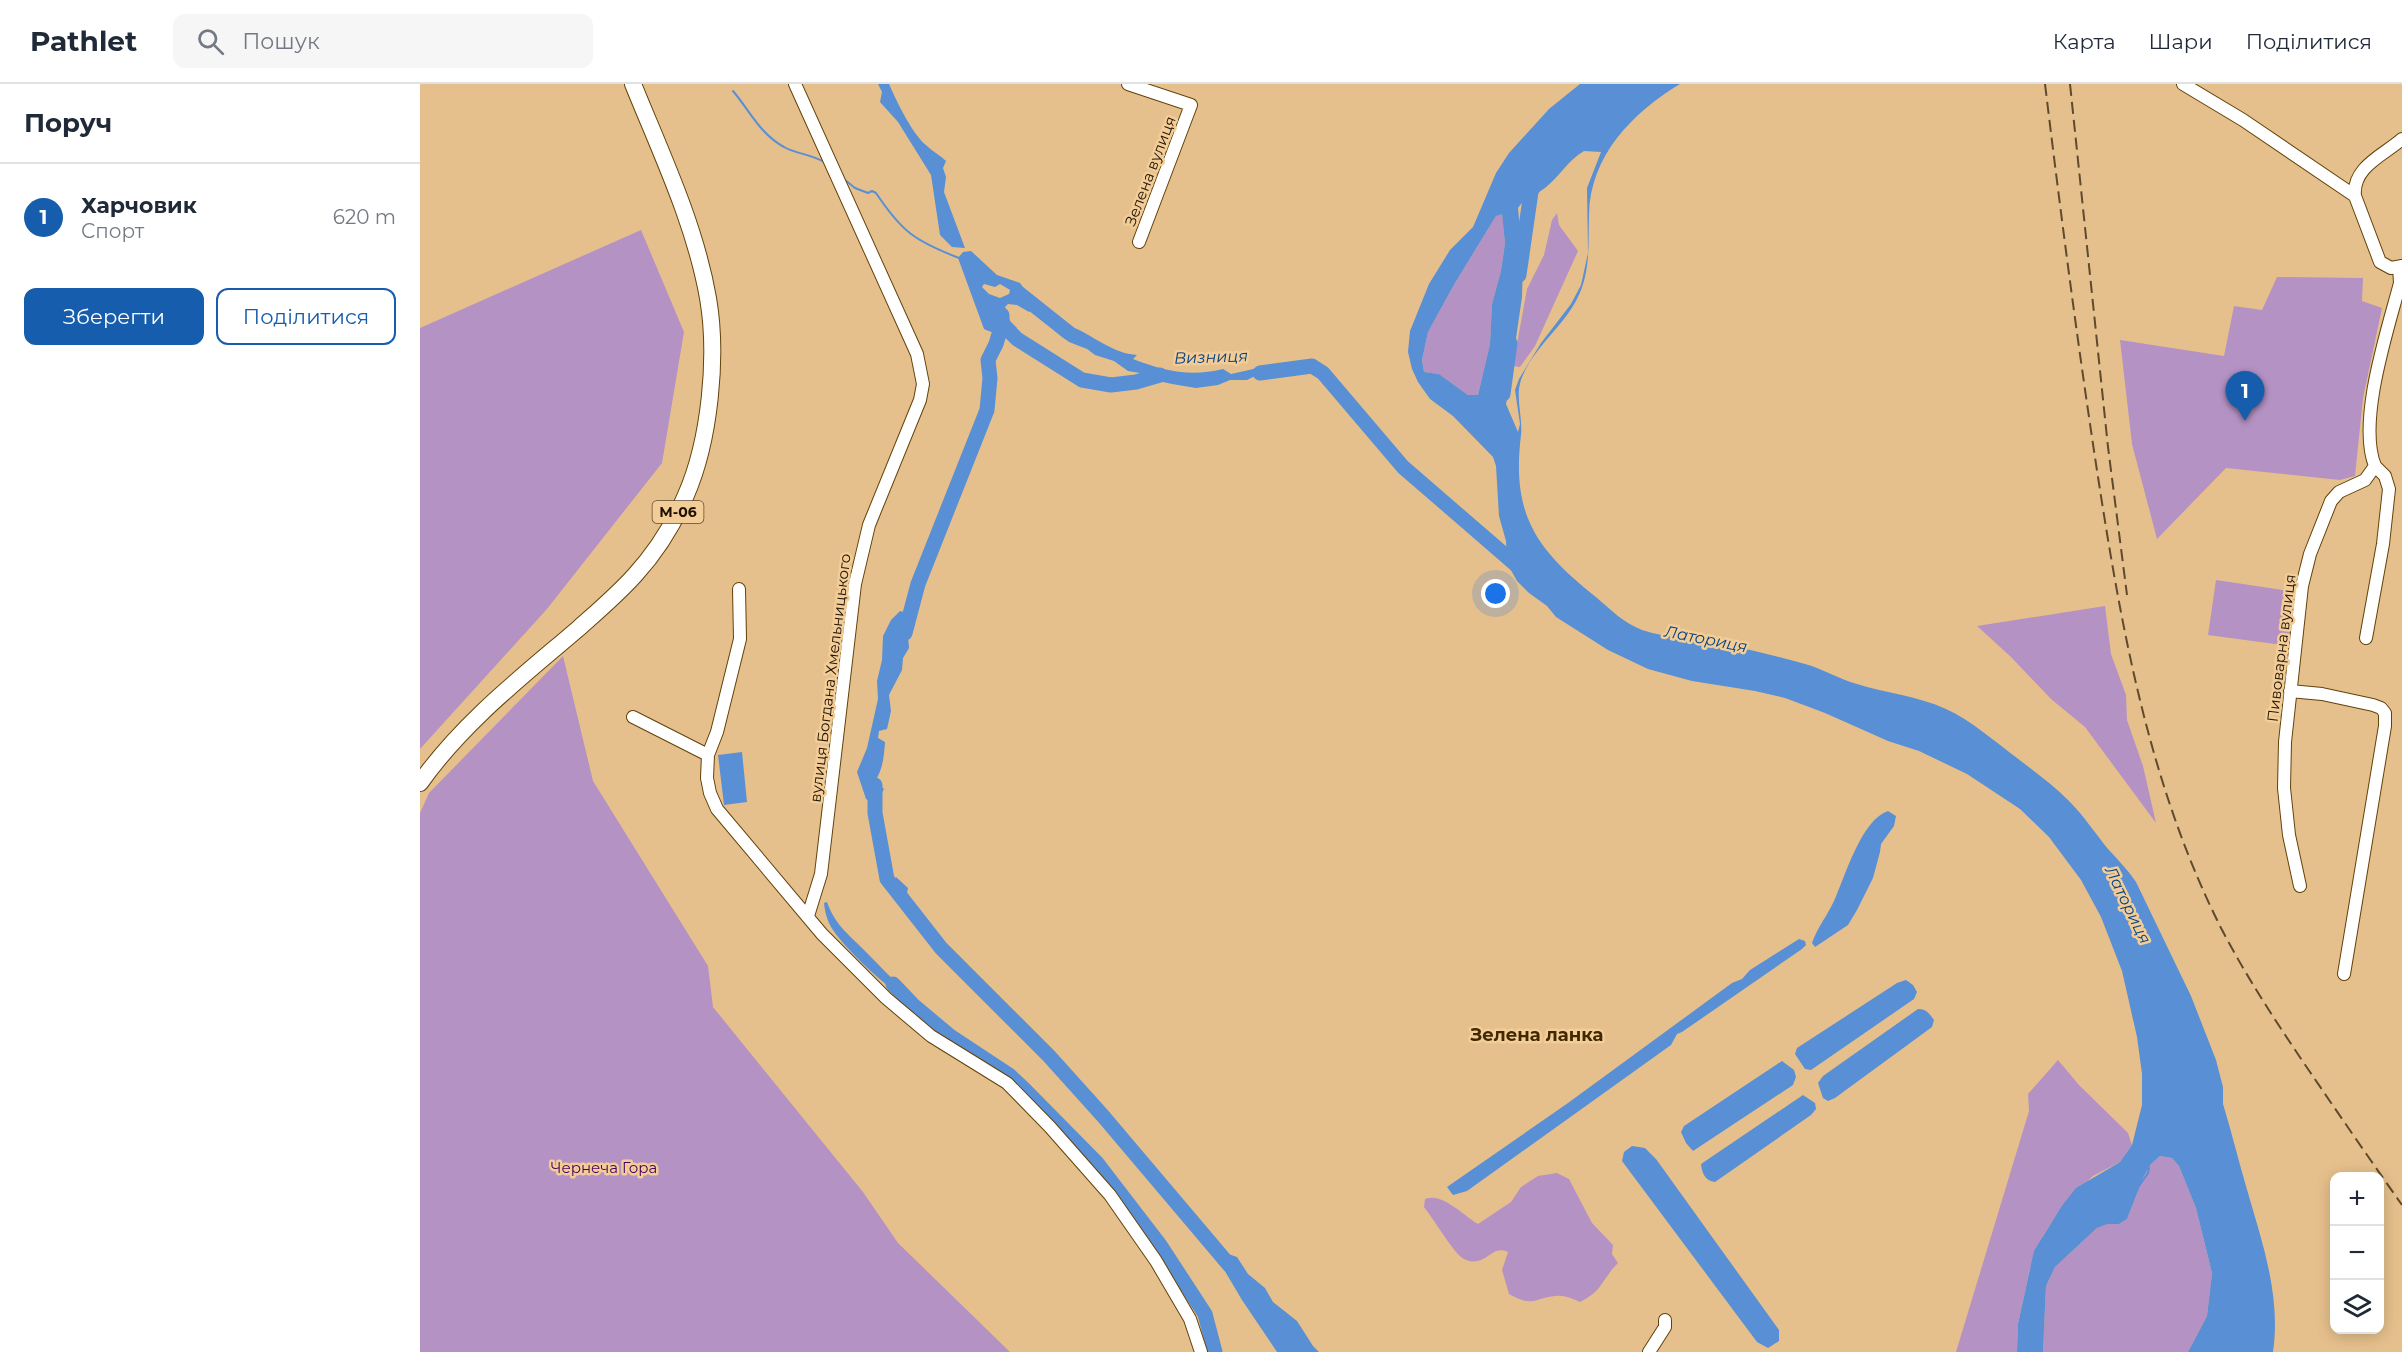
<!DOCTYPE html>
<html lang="uk">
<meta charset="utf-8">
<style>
:root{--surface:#fff;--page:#f6f6f7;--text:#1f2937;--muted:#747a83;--line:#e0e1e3;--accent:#165dad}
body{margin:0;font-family:Montserrat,sans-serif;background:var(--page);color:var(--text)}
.controls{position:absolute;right:18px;bottom:18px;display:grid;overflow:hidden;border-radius:12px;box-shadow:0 3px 15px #0003}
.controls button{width:54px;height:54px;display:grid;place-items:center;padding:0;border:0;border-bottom:2px solid var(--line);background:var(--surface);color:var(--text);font:30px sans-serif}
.you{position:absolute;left:1076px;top:510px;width:21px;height:21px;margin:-15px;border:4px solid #fff;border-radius:50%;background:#1a73e8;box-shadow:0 0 0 9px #1a73e833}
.badge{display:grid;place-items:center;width:39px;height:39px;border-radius:50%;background:var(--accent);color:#fff;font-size:20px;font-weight:700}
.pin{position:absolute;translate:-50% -50px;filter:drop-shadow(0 2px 3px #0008)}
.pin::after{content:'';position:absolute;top:32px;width:21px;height:18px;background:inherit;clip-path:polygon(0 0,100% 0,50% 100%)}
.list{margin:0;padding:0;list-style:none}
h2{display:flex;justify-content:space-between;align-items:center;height:78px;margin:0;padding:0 24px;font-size:26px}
h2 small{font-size:20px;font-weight:400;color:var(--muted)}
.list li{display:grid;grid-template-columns:39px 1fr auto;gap:18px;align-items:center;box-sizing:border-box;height:108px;padding:0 24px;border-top:2px solid var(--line)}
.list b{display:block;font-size:22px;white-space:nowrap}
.list p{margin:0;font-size:20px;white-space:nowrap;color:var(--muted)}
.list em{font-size:20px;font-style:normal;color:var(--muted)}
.actions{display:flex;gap:12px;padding:18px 24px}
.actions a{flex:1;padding:14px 0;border:2px solid var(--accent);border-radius:12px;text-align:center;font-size:21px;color:var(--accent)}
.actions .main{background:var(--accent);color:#fff}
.icon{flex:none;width:33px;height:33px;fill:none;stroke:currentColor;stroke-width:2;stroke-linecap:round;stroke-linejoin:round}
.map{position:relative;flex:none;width:1982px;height:1268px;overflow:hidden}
header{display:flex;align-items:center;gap:36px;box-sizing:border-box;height:84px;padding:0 30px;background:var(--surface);border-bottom:2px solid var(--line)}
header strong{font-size:28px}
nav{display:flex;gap:33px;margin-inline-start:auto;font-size:21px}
.search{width:420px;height:54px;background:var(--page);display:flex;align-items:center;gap:15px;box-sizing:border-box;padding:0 21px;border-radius:12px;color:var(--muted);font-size:22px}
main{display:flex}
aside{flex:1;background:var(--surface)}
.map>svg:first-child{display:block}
.green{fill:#b492c4}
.water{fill:#598fd4;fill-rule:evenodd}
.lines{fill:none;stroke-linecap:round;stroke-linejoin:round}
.stream{stroke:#598fd4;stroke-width:2}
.river{stroke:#598fd4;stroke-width:15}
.minor-casing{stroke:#624209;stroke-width:14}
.highway-casing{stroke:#624209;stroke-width:18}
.minor{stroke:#fff;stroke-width:12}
.highway{stroke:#fff;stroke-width:16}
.rail{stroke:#5f4a2d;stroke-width:2;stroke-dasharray:12 6;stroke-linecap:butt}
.labels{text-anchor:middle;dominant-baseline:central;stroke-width:5;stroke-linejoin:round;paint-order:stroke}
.shield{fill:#f3cd98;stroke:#5e492e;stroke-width:1.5}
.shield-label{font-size:14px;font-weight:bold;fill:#1e1100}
.street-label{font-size:15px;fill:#1e1100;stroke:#f3cd98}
.park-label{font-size:15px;fill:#46005d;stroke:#f3cd98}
.water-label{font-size:16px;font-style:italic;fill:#084381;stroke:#f3cd98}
.quarter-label{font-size:18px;font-weight:bold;fill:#402800;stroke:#f3cd98}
</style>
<header>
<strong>Pathlet</strong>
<div class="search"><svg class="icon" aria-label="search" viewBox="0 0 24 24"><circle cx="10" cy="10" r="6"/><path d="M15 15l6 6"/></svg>Пошук</div>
<nav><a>Карта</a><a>Шари</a><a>Поділитися</a></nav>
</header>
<main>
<aside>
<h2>Поруч<small></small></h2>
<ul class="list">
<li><span class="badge">1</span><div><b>Харчовик</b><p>Спорт</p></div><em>620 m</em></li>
</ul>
<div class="actions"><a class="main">Зберегти</a><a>Поділитися</a></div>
</aside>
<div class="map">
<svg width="1982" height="1268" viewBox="0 0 1982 1268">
<rect width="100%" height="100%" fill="#e6c08c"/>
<path class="green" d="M1082,129L1085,159L1081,187L1072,220L1070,260L1058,311H1048L1019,290L1004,288L1002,276L1008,248L1035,199L1076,132Z
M1137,129L1139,141L1158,167L1115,262L1100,283L1093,282L1107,205L1124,171L1132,136Z
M221,146L264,248L242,379L127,525L0,665V244Z
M1857,193L1943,194L1942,217L1962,224L1943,314L1935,392L1920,396L1806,384L1737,455L1712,360L1700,256L1804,272L1814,222L1842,226Z
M1796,496L1877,508L1869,562L1788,551Z
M1685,522L1691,570L1706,611L1707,636L1723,682L1736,739L1665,643L1631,615L1591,573L1557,542Z
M143,572L173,697L288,882L293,923L443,1108L478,1159L590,1268H0V729L9,709Z
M1638,976L1659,1001L1708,1049L1712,1061L1700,1078L1673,1092L1641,1123L1623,1152L1610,1185L1598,1240L1597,1268H1536L1609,1027L1608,1010Z
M1740,1072L1752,1074L1759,1082L1776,1124L1792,1189L1787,1232L1768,1268H1623L1626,1202L1635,1183L1677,1144L1688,1140H1699L1707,1135L1724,1092L1731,1080Z
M1137,1089L1149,1095L1172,1139L1193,1161L1192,1170L1198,1179C1181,1196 1184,1206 1160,1218C1153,1215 1144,1211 1136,1212C1113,1214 1114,1224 1089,1210L1082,1186L1088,1168C1076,1163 1073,1170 1063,1175C1056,1179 1047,1178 1041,1173C1033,1167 1012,1133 1004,1123L1005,1115C1022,1108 1043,1131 1058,1140L1091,1118L1101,1103L1118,1092Z"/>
<path class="water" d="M458,0H469C477,18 492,50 507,62C513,68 520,71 526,77L523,84L526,93L524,108L545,164L532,163L520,151L511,91L478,38L460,18L462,8Z
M1160,0H1260C1212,29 1170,72 1169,131C1168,160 1171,188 1157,215C1142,244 1112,265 1101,296C1095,313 1103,334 1101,351C1091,432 1117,466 1177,514C1191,526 1204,539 1222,546C1249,555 1279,555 1307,561C1333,566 1359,573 1385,580C1403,585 1419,595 1437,600C1466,609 1498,612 1526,625C1552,637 1574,657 1597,674C1615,688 1633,701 1649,717C1664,732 1675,749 1688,765C1698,776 1708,786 1716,798L1771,912L1796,976L1803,1003V1020C1812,1049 1819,1079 1828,1109C1843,1161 1861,1213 1853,1268H1768L1787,1232L1792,1189L1776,1124L1759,1082L1752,1074L1740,1072L1731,1080L1724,1092L1707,1135L1699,1140H1688L1677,1144L1635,1183L1626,1202L1623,1268H1597L1598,1240L1614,1167L1641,1123L1656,1104L1700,1078L1712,1061L1722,1021V990L1717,953L1702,887L1681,833L1661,796L1629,753L1600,725L1547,690L1499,667L1468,657L1405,629L1365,614L1335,607L1272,597L1228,585L1188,566L1136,533L1127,522L1109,509L1097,497L1087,479L1086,457L1079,432L1076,382L1073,373L1033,332L1010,315L998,298L992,285L988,268L990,247L1009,200L1030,166L1053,143L1076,89L1089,69L1129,25ZM1164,67L1181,68L1167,104L1168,169L1161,201L1151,220L1121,259L1099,295L1095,306L1100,340L1098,348L1086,320L1089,305L1084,284L1094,268L1102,213L1103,179L1098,124C1105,113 1116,111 1125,104C1140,92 1148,76 1164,67ZM1082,130L1085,159L1081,187L1072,220L1070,260L1058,311H1048L1019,290L1004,288L1002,276L1008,248L1035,199L1076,132Z
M551,167L577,191L600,199L606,207L619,217L609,228L597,221L588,220L585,223L590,237L597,244L591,254C582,248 573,250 564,245L538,174L543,168ZM564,200L575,203L580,200L590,206L589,210L580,214L569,210L562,203Z
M634,238C664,241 686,269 717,271L713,275C744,287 770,293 803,285L811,290L847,282L865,289L848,294L835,292L827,296H810L798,301L776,304L752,300L734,296L726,290L708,287L694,277L675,271L667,265L649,258L635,247Z
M480,527L490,530L495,541L488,552L489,564L483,574L482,586L469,611L471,627L467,645L459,647L458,654L465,658C464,672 463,685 455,697L464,705L455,720L446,715L437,688L447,664L458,615L457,597L462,576L463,552L471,536Z
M322,668L327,718L304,721L298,671Z
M1468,727L1476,732L1474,742L1461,760L1460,768L1453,794L1437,826L1428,841L1395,863L1392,859C1397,844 1407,832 1414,817C1425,793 1441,736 1468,727Z
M476,793L488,804L487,809L474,811L472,807Z
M407,818C416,843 430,851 447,869C461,883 472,896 488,908L486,914C468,906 424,863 413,846C407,837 405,828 404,819Z
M1379,855L1385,857L1386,861L1382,865L1262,948L1257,950L1251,961L1047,1107L1033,1111L1027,1103L1148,1019L1312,899L1322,895L1330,886Z
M1486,896L1493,901L1497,908L1494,915L1391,986L1385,985L1375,970L1377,964L1477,899Z
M493,921L502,923L540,959L522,951L492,925Z
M1498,925C1506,925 1509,929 1514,936L1512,943L1415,1014L1408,1017L1403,1014L1398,999L1403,992Z
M1362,977L1374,986L1376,993L1373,1001L1273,1067L1266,1059L1261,1048L1264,1042Z
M1383,1011L1395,1019L1396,1025L1391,1031L1295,1098C1285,1097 1282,1089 1281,1080Z
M1212,1062L1225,1064L1236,1075L1359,1246V1257L1348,1264L1337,1258L1202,1077L1204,1068Z
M797,1166L817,1173L828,1190L845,1204L853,1218L877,1237L893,1262L899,1268H857L822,1216L806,1189Z"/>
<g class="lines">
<path class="stream" d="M313,7C330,27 340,50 364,63C376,70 391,70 404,78
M425,96L435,104L448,109L452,107L456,109C482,148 495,157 539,174
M1719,1102L1728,1089L1729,1084"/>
<path class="river" d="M1099,191L1111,108L1118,94
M600,210L649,249
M582,240L597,255L662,296L691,301L716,298L740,291
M840,289L892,282L903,289L983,383L1101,485
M1083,310L1090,259
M485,549L498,500L567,326L570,294L568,276L576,260L582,240V231
M455,701V729L467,795L521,864L629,972L683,1032L810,1182
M473,900L493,921L530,952L589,991L603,1004L677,1079L740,1161L785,1230L795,1268"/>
<defs>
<path id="minor" d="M375,0L497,270L503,300L500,316L449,441L435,500L401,790L388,832
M708,0L771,21L719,158
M1763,0L1823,36L1935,112
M1982,55C1964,71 1932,83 1935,112L1960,178L1971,184L1982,182
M319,505L320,555L297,648L288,671L287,694L290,709L297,725L402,850L466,914L511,952L587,999L630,1043L690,1111L736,1177L770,1235L781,1268
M1946,554L1963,460L1969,405L1965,392L1955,382
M1870,607L1902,610L1953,621L1961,624L1965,629V642L1924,890
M213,633L288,671
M1880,802L1869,751L1864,704L1865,658L1882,502L1890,470L1911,417L1919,408L1945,396L1955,382C1937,337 1968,245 1980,199L1979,183
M1229,1268L1245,1243V1236"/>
<path id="highway" d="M0,699C43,638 103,592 159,544C178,527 198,510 215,491C236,468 254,439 266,411C290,356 298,272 288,214C275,140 241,69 213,0"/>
</defs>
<use href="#minor" class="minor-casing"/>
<use href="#highway" class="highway-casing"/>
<use href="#minor" class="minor"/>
<use href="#highway" class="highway"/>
<path class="rail" d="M1625,0C1641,132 1658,263 1678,393C1702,548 1730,703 1801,844C1827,894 1858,941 1890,988C1920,1032 1951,1077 1982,1121
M1650,0L1688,363L1707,511"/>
</g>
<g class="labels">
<rect class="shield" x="232.5" y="417" width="51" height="22" rx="4.5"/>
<g class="shield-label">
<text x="258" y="428">М-06</text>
</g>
<g class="street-label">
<text transform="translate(730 87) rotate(-69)">Зелена вулиця</text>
<text transform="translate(1861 564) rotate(-83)">Пивоварна вулиця</text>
<text transform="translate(410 594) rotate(-83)">вулиця Богдана Хмельницького</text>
</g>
<g class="park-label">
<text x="184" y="1083">Чернеча Гора</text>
</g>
<g class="water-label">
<text transform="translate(791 273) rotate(-2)">Визниця</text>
<text transform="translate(1286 555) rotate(11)">Латориця</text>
<text transform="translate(1708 821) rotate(64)">Латориця</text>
</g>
<g class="quarter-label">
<text x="1117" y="951">Зелена ланка</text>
</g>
</g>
</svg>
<div class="controls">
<button>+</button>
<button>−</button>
<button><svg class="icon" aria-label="layers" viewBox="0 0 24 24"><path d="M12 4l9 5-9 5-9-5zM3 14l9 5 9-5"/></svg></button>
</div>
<div class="you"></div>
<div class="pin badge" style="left:1825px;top:337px">1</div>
</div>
</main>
